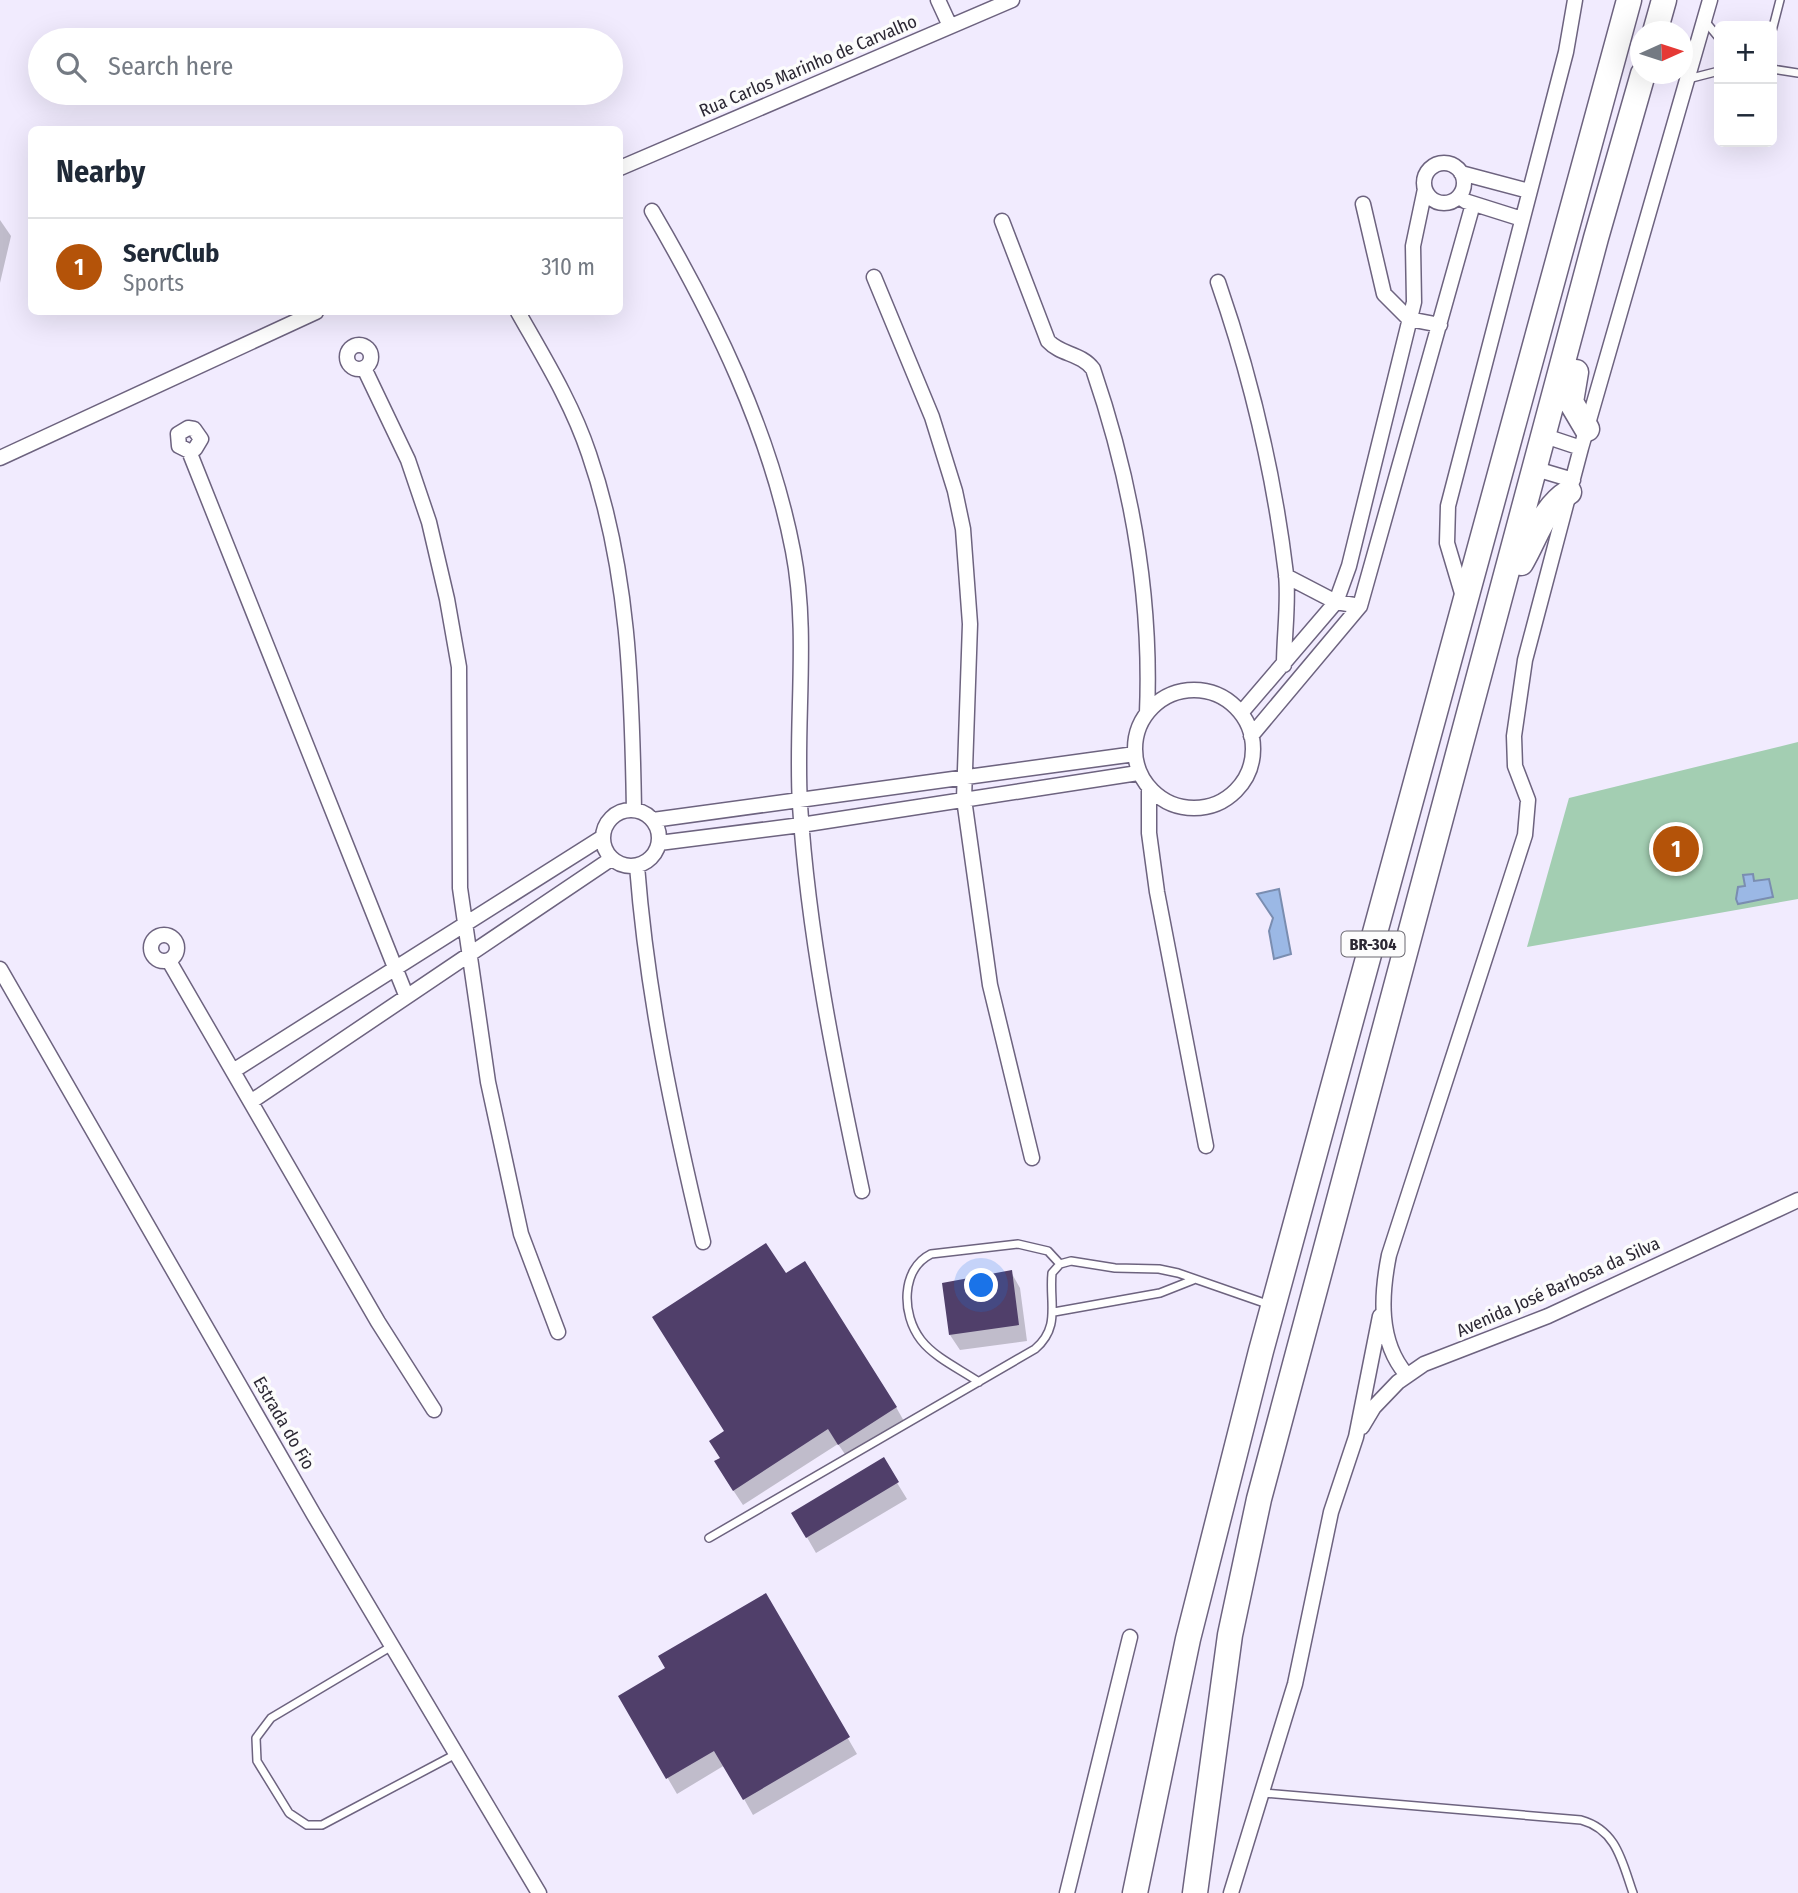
<!DOCTYPE html>
<meta charset="utf-8">
<style>
:root{--surface:#fff;--page:#f6f6f7;--text:#1f2937;--muted:#747a83;--line:#e0e1e3;--accent:#b45309}
body{margin:0;font-family:"Fira Sans Condensed",sans-serif;background:var(--page);color:var(--text)}
.controls{position:absolute;right:21px;top:21px;display:grid;overflow:hidden;border-radius:10px;box-shadow:0 7px 28px #0002}
.controls button{width:63px;height:63px;display:grid;place-items:center;padding:0;border:0;border-bottom:2px solid var(--line);background:var(--surface);color:var(--text);font:35px sans-serif}
.compass{position:absolute;left:1630px;top:21px;width:63px;height:63px;border-radius:50%;background:var(--surface);box-shadow:0 7px 28px #0002;rotate:87deg}
.you{position:absolute;left:982px;top:1286px;width:24px;height:24px;margin:-18px;border:5px solid #fff;border-radius:50%;background:#1a73e8;box-shadow:0 0 0 10px #1a73e833}
.badge{display:grid;place-items:center;width:46px;height:46px;border-radius:50%;background:var(--accent);color:#fff;font-size:23px;font-weight:700}
.pin{position:absolute;translate:-50% -50%;border:4px solid #fff;box-shadow:0 2px 7px #0006}
.list{margin:0;padding:0;list-style:none}
h2{display:flex;justify-content:space-between;align-items:center;height:91px;margin:0;padding:0 28px;font-size:30px}
h2 small{font-size:23px;font-weight:400;color:var(--muted)}
.list li{display:grid;grid-template-columns:46px 1fr auto;gap:21px;align-items:center;box-sizing:border-box;height:98px;padding:0 28px;border-top:2px solid var(--line)}
.list b{display:block;font-size:26px;white-space:nowrap}
.list p{margin:0;font-size:23px;white-space:nowrap;color:var(--muted)}
.list em{font-size:23px;font-style:normal;color:var(--muted)}
.icon{flex:none;width:38px;height:38px;fill:none;stroke:currentColor;stroke-width:2;stroke-linecap:round;stroke-linejoin:round}
.map{position:relative;flex:none;width:1798px;height:1893px;overflow:hidden}
.search{position:absolute;background:var(--surface);box-shadow:0 7px 28px #0002;left:28px;top:28px;width:595px;height:77px;display:flex;align-items:center;gap:18px;box-sizing:border-box;padding:0 24px;border-radius:38px;color:var(--muted);font-size:26px}
.panel{position:absolute;background:var(--surface);box-shadow:0 7px 28px #0002;left:28px;top:126px;width:595px;height:189px;border-radius:10px}
.map>svg:first-child{display:block}
.green{fill:#a3ceb2}
.water{fill:#9bb8e5;stroke:#7a8db0;stroke-width:2}
.shadow{fill:#0003}
.building{fill:#503f6a}
.lines{fill:none;stroke-linecap:round;stroke-linejoin:round}
.service-casing{stroke:#6d637f;stroke-width:10}
.minor-casing{stroke:#6d637f;stroke-width:17}
.trunk-casing{stroke:#6d637f;stroke-width:27}
.service{stroke:#fff;stroke-width:7}
.minor{stroke:#fff;stroke-width:14}
.trunk{stroke:#fff;stroke-width:24}
.labels{text-anchor:middle;dominant-baseline:central;stroke-width:7;stroke-linejoin:round;paint-order:stroke}
.shield{fill:#fcfcfc;stroke:#6a6870;stroke-width:2}
.shield-label{font-size:16px;font-weight:bold;fill:#2c2834}
.street-label{font-size:18px;fill:#2c2834;stroke:#fcfcfc}
</style>
<div class="map">
<svg width="1798" height="1893" viewBox="0 0 1798 1893">
<rect width="100%" height="100%" fill="#f1ebfe"/>
<path class="green" d="M1798,742V899L1527,947L1569,798Z"/>
<path class="water" d="M1753,874L1754,881L1769,879L1773,897L1738,904L1736,899L1738,887L1745,886L1743,875Z
M1279,889L1291,954L1274,959L1269,931L1273,918L1257,894Z"/>
<path class="shadow" d="M0,220L11,236L0,283Z
M1011,1272L1020,1288L1027,1341L960,1350L950,1335Z
M786,1276L896,1407L905,1423L849,1460L838,1444L743,1505L725,1478L721,1459L726,1432Z
M883,1460L907,1499L816,1553L793,1513Z
M765,1596L857,1754L753,1815L725,1765L677,1794L620,1697L668,1669Z"/>
<path class="building" d="M766,1243L786,1273L805,1261L897,1407L838,1445L828,1429L733,1491L714,1461L720,1458L709,1441L724,1431L652,1317Z
M1012,1270L1019,1325L949,1335L942,1283Z
M884,1457L899,1482L806,1538L791,1513Z
M766,1593L850,1737L743,1800L714,1751L666,1779L618,1696L665,1668L658,1656Z"/>
<g class="lines">
<defs>
<path id="service" d="M1705,21L1719,38
M1772,31L1780,0
M1772,69L1798,73
M1688,79L1719,71
M1054,1312L1160,1293L1193,1280
M979,1382C960,1369 935,1358 921,1340C901,1314 901,1269 931,1254L1018,1244L1048,1251L1060,1264
M709,1538L1035,1349C1061,1327 1049,1303 1052,1273L1060,1264L1071,1261L1115,1268L1159,1269L1178,1273L1270,1305
M392,1646L271,1718L256,1738L257,1761L289,1813L307,1825H322L456,1754
M1263,1793L1581,1820C1617,1830 1622,1862 1633,1893"/>
<path id="minor" d="M938,0L950,26
M1424 183a20 20 0 1 1 40 0a20 20 0 1 1-40 0Z
M620,168L1012,0
M1461,173L1529,191
M1465,201L1522,219
M1363,204L1384,294L1409,319L1440,325
M652,211C714,317 770,431 793,551C809,633 795,723 800,805C808,933 835,1065 862,1191
M1002,221L1048,341C1061,355 1081,353 1093,369C1131,480 1152,595 1147,713
M874,277L932,417L955,491L963,529L970,624L964,799L990,985L1032,1158
M1218,282C1251,377 1274,474 1286,574C1289,603 1284,635 1284,665
M518,312C544,358 572,403 589,454C629,570 632,688 634,810
M347 357a12 12 0 1 1 24 0a12 12 0 1 1-24 0Z
M364,368L408,460L429,522L447,599L459,667L460,888L488,1082L521,1234L558,1332
M1545,436L1581,448
M189,451L195,449L201,439L194,429L188,428L178,434L179,446L189,451L406,995
M0,458L316,312
M1536,469L1573,480
M1286,576L1336,602L1360,606
M1464,600L1447,543L1448,506L1566,52L1575,0
M1135 749a59 59 0 1 1 118 0a59 59 0 1 1-118 0Z
M1241,713L1336,602L1349,566L1414,302L1413,246L1425,189
M1251,736L1360,606L1473,204
M1149,787V833L1157,892L1206,1146
M603 838a28 28 0 1 1 56 0a28 28 0 1 1-56 0Z
M653,820L1135,754
M659,843L801,825L1138,773
M637,866C647,995 673,1117 703,1242
M151 948a13 13 0 1 1 26 0a13 13 0 1 1-26 0Z
M169,961L378,1322L434,1410
M0,969L314,1515L539,1893
M233,1071L603,837
M252,1101L611,859
M1406,1374C1378,1341 1381,1295 1389,1255L1525,835L1528,800L1515,766L1514,736L1525,660L1581,448L1710,0
M1362,1427L1374,1407L1398,1382L1424,1364L1548,1316L1798,1200
M1067,1893L1130,1637
M1231,1893L1295,1684L1331,1512L1356,1437L1380,1316"/>
<path id="trunk" d="M1655,32L1664,0
M1576,372L1571,402L1587,429
M1521,563C1536,538 1543,508 1569,492
M1135,1893L1188,1639L1261,1351L1629,0
M1195,1893L1230,1635L1259,1499L1596,238L1643,74"/>
</defs>
<use href="#service" class="service-casing"/>
<use href="#minor" class="minor-casing"/>
<use href="#trunk" class="trunk-casing"/>
<use href="#service" class="service"/>
<use href="#minor" class="minor"/>
<use href="#trunk" class="trunk"/>
</g>
<g class="labels">
<rect class="shield" x="1341.5" y="931.5" width="63" height="25" rx="5"/>
<g class="shield-label">
<text x="1373" y="944">BR-304</text>
</g>
<g class="street-label">
<text transform="translate(808 66) rotate(-23)">Rua Carlos Marinho de Carvalho</text>
<text transform="translate(1558 1287) rotate(-24)">Avenida José Barbosa da Silva</text>
<text transform="translate(284 1423) rotate(60)">Estrada do Fio</text>
</g>
</g>
</svg>
<div class="controls">
<button>+</button>
<button>−</button>
</div>
<svg class="compass" viewBox="-18 -18 36 36"><path d="M0-13l5 13h-10z" fill="#e53935"/><path d="M0 13l5-13h-10z" fill="#747a83"/></svg>
<div class="you"></div>
<div class="pin badge" style="left:1676px;top:849px">1</div>
<div class="search"><svg class="icon" aria-label="search" viewBox="0 0 24 24"><circle cx="10" cy="10" r="6"/><path d="M15 15l6 6"/></svg>Search here</div>
<section class="panel">
<h2>Nearby<small></small></h2>
<ul class="list">
<li><span class="badge">1</span><div><b>ServClub</b><p>Sports</p></div><em>310 m</em></li>
</ul>
</section>
</div>
